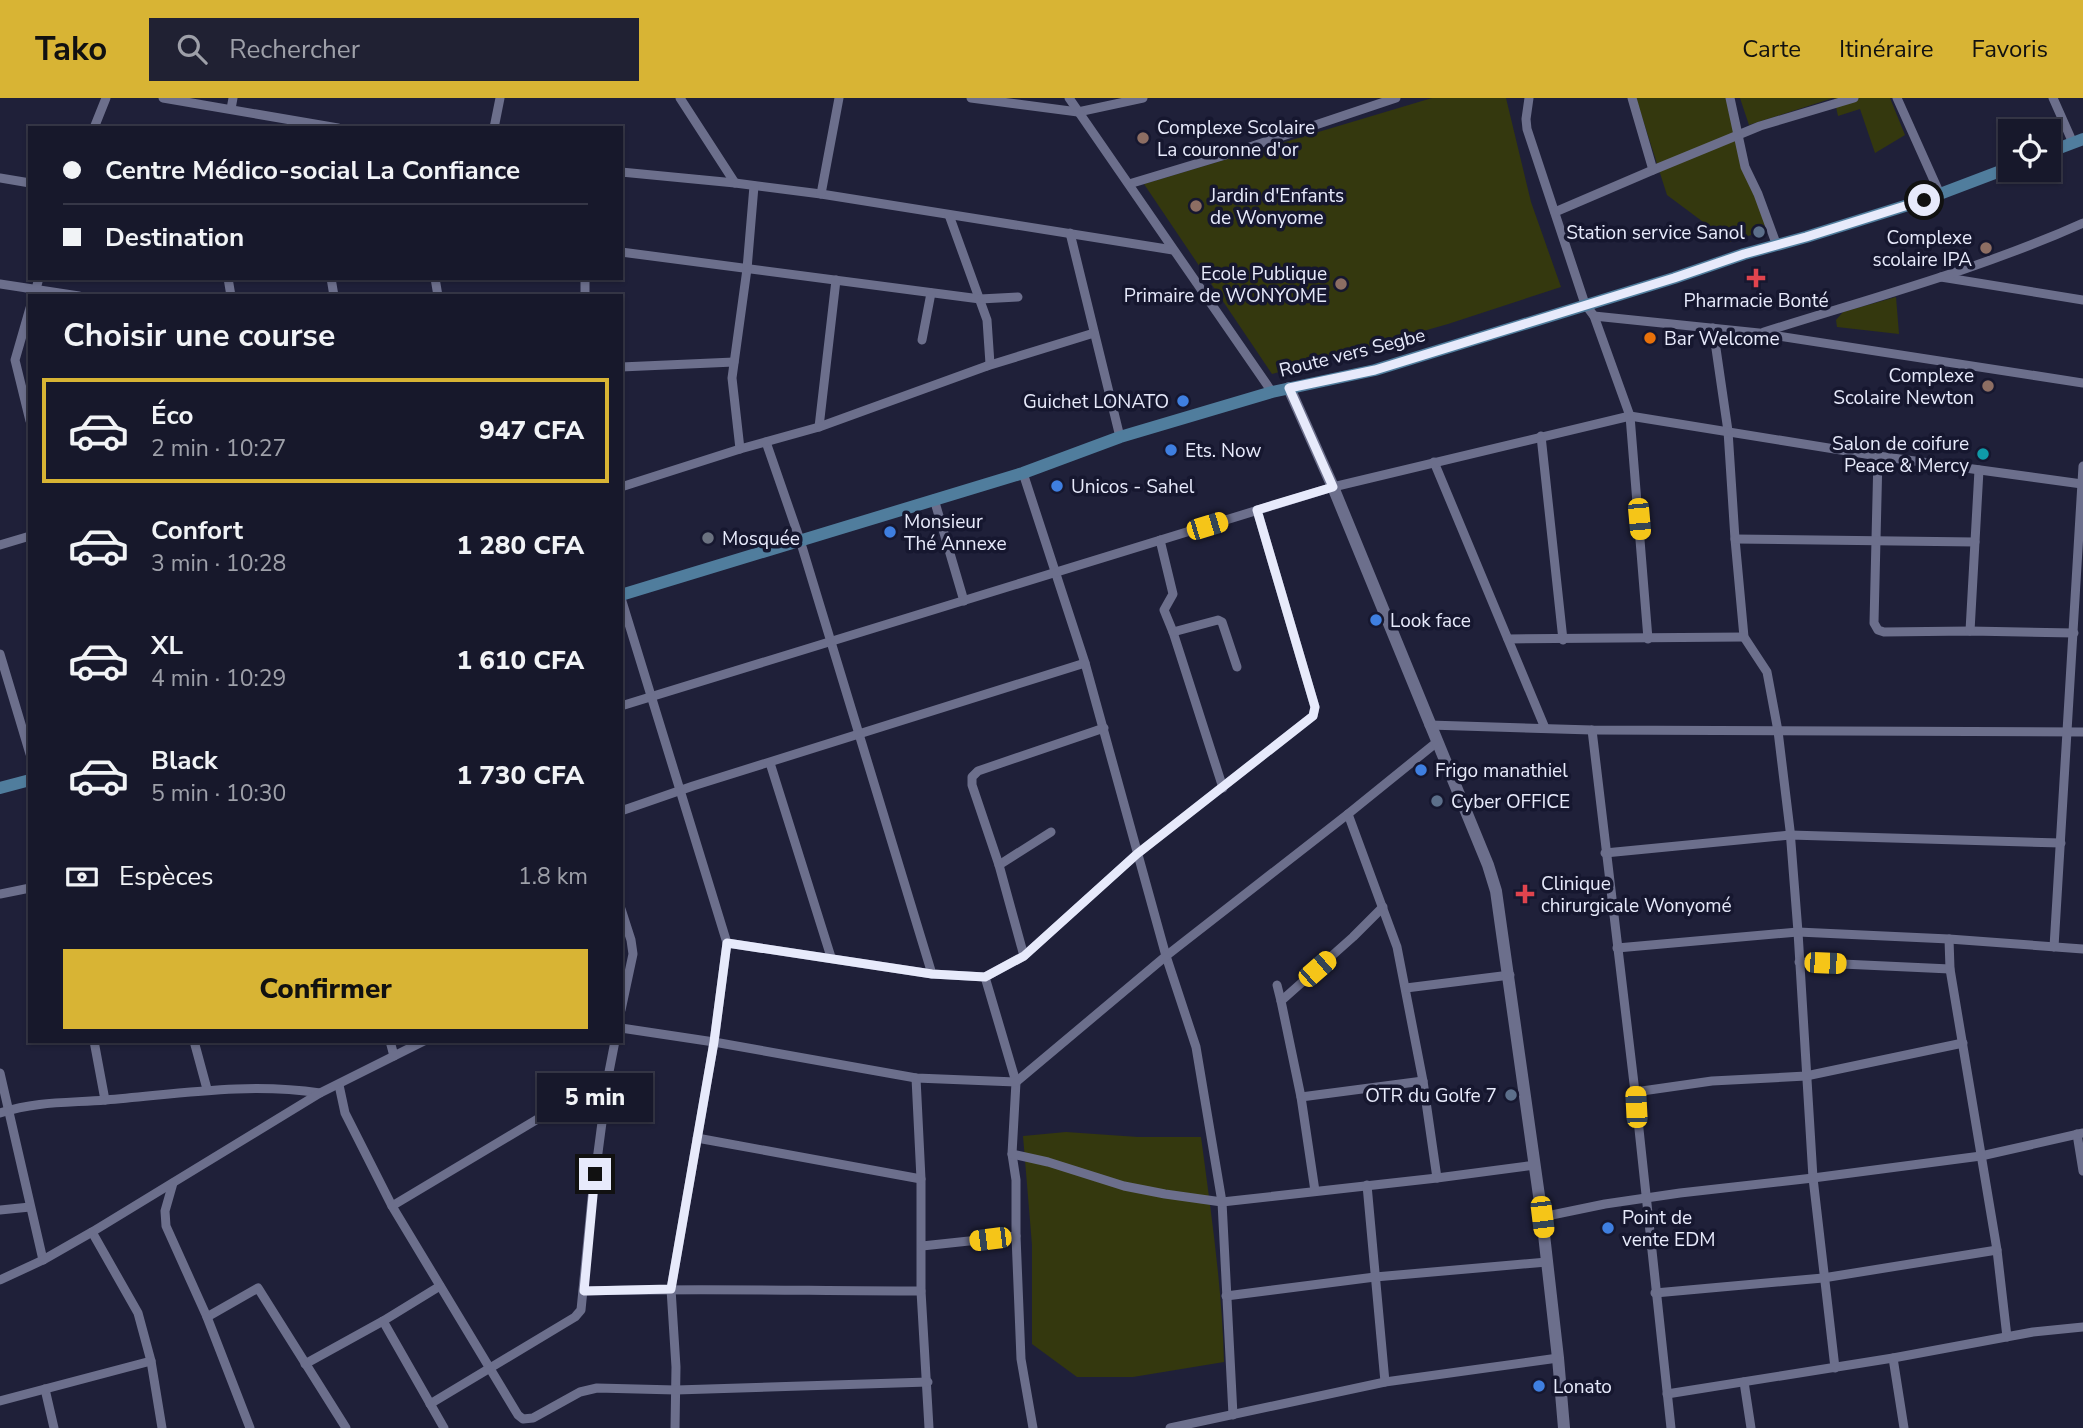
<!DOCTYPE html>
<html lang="fr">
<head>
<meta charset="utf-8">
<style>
  body { margin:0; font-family:"Nunito Sans",sans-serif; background:#202133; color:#f1f3f6; height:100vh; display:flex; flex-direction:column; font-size:26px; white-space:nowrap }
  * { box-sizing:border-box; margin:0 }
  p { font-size:23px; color:#9ea0a9 }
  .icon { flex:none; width:38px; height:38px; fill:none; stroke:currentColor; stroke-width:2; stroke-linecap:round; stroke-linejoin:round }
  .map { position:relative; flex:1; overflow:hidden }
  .panel { position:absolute; left:28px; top:196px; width:595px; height:749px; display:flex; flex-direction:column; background:#17182b; border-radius:0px; box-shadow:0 2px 5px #0004,0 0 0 2px #363747 }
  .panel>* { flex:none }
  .hud { position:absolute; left:28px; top:28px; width:595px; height:154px; border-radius:0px; box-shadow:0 2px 5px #0004,0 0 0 2px #363747; display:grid; align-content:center; height:154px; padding:0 35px; background:#17182b }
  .tools { position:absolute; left:1998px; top:21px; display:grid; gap:14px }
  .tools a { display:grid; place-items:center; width:63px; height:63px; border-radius:0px; background:#17182b; box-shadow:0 2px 5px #0004,0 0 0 2px #363747; font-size:35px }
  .end { position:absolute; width:32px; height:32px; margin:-16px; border:9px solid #e7eafb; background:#111; box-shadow:0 0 0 4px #111 }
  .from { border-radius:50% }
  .bubble { position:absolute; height:49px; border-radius:0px; background:#17182b; box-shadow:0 2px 5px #0004,0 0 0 2px #363747; font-size:23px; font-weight:800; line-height:49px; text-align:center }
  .car { position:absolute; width:21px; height:42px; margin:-21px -10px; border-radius:9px; box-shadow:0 0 5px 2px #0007; background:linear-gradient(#f5c518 24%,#345 0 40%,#f5c518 0 76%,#345 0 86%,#f5c518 0) }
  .hud b { display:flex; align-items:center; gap:24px; height:66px; font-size:26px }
  .hud b+b { border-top:2px solid #363747 }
  .hud i { width:18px; height:18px; background:#f1f3f6 }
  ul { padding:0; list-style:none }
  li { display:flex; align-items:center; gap:21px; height:105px; margin:0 14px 10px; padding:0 21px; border:4px solid transparent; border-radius:0px }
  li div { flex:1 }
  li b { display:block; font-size:26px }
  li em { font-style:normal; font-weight:800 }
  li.active { border-color:#d8b434 }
  li>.icon { width:63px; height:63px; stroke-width:1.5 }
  h2 { padding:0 35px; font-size:32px; line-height:84px }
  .pay { display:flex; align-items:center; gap:18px; height:77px; padding:0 35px; font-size:26px }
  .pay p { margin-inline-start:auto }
  .action { display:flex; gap:14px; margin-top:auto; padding:14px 35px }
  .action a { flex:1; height:80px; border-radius:0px; background:#d8b434; color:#111; font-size:28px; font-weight:800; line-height:80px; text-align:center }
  header { display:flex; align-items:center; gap:42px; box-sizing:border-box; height:98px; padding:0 35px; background:#d8b434; color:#111 }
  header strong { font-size:33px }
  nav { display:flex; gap:38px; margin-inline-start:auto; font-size:24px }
  .search { width:490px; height:63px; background:#202133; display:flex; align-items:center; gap:18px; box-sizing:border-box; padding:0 24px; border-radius:0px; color:#9ea0a9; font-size:26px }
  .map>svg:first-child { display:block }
  .green { fill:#34380e }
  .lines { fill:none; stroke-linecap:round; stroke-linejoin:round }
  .minor { stroke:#6c6f8c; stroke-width:9 }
  .tertiary { stroke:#6c6f8c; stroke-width:12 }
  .secondary { stroke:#507d9d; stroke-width:12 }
  .route { stroke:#e7eafb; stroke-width:9 }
  .education-dot { fill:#8d6e63; stroke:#16172f; stroke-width:2.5 }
  .service-dot { fill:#5c6f8a; stroke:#16172f; stroke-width:2.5 }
  .health-dot { fill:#e0444e; stroke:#16172f; stroke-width:2.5 }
  .food-dot { fill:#e8710a; stroke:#16172f; stroke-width:2.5 }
  .shop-dot { fill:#3f7fe0; stroke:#16172f; stroke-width:2.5 }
  .culture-dot { fill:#0f9aa8; stroke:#16172f; stroke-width:2.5 }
  .worship-dot { fill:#6b7280; stroke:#16172f; stroke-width:2.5 }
  .labels { text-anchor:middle; stroke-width:7; stroke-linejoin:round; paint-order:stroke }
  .poi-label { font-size:19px; fill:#e7eafb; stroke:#16172f; text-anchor:start }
  .street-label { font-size:19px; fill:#e7eafb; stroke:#16172f }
</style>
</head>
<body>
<header>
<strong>Tako</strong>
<div class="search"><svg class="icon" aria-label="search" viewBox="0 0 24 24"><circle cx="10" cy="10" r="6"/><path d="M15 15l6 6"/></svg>Rechercher</div>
<nav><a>Carte</a><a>Itinéraire</a><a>Favoris</a></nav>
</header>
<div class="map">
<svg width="2083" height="1330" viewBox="0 0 2083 1330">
  <rect width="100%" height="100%" fill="#1f2039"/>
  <g class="green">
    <path d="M1432,0H1506L1531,104L1561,189L1448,226L1272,276L1144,86Z"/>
    <path d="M1636,0H1730L1766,132L1730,144L1667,97Z"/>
    <path d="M1740,0H1833L1749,27Z"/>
    <path d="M1834,0H1890L1905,37L1875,55L1860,11L1838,18Z"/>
    <path d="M1896,199L1899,236L1837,229L1836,222L1843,214Z"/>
    <path d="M1066,1034L1138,1039H1201C1211,1114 1222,1188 1224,1264L1133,1279H1077L1032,1246V1147L1023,1038Z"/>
  </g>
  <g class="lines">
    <g class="minor">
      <path d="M163,0L338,30"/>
      <path d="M680,0L735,85"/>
      <path d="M971,0L1078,14L1143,0"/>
      <path d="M1069,0L1272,294"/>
      <path d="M1529,0L1526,21L1527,31L1585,206L1594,218L1630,318L1648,541"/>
      <path d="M1632,0L1653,72"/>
      <path d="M1730,0L1745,69L1758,96L1777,148"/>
      <path d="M1897,0L1940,96"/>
      <path d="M2053,0L2073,45"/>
      <path d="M231,11L233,0"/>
      <path d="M94,30L106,0"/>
      <path d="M494,30L500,0"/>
      <path d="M621,74L735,85L821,96L1173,152"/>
      <path d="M0,80L30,85"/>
      <path d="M1129,86L1232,55L1396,0"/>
      <path d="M821,96L839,0"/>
      <path d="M1555,114L1653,72L1760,28L1854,0"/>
      <path d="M949,117L987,222L990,266L987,268"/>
      <path d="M1070,135L1120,339"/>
      <path d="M621,154L980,201L1018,199"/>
      <path d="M1941,179L2083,202"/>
      <path d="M228,180L231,198"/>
      <path d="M331,180L334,198"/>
      <path d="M435,180L438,198"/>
      <path d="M0,186L79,198"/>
      <path d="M34,198L39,180"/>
      <path d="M585,198V180"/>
      <path d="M30,210L15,262L30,323"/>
      <path d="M1594,218L1759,235L2083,285"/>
      <path d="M1713,230L1728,333L1735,441L1744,539L1767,574L1778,633L1790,732L1798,834L1813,1080L1835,1270"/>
      <path d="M1764,234C1871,200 1981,171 2083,125"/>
      <path d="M922,242L931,195"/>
      <path d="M621,269L734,264"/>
      <path d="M819,329L836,182"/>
      <path d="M1541,338L1563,542"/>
      <path d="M766,344L800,442L932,876"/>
      <path d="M740,351L732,280L747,171L754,88"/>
      <path d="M1878,358L1874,525L1878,532L1884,534L1970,533L2074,535"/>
      <path d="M1434,364L1545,630"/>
      <path d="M1023,375L1085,565L1166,858L1196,949L1222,1104L1233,1317"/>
      <path d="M621,389L740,351L819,329L987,268L1094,235"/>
      <path d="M934,401L964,503"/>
      <path d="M1735,441L1975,444"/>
      <path d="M1160,442L1173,496L1164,512L1173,534L1223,690"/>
      <path d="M0,447L30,438"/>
      <path d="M621,500L727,845L714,944L671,1191L676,1269L675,1330"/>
      <path d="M1970,533L1979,372"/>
      <path d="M1173,534L1218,522L1222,524L1237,569"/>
      <path d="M1508,541L1744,539"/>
      <path d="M0,556L30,656"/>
      <path d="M621,608L1333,389L1630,318L1878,358L2082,386"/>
      <path d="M1429,627L1592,632L2083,634"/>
      <path d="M1592,632L1635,994L1671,1330"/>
      <path d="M770,665L831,859"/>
      <path d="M621,713L693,688L1085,565"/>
      <path d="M1348,716L1397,849L1423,983L1437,1080"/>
      <path d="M1605,755L1790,737L2061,745"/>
      <path d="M999,767L1051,734"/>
      <path d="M0,796L30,790"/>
      <path d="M621,811L631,842L633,856L621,912"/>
      <path d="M727,845L932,876L985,879L1024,858L1137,756L1313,618L1315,609L1257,412"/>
      <path d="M2054,849L2083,368"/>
      <path d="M1617,850L1798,834L1949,841L2083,851"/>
      <path d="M1024,858L999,767L972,687V679L978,673L1104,630"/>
      <path d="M1799,864L1950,871"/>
      <path d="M985,879L1016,984L1012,1056L1016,1082V1138L1021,1261L1033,1330"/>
      <path d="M1277,887L1281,903"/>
      <path d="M1406,890L1510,877"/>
      <path d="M621,930L714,944L916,980L1016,984L1166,858L1348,716L1437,644"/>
      <path d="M94,943L105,1002"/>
      <path d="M194,943L207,991"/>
      <path d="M390,943L394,958"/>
      <path d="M0,975L43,1162"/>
      <path d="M916,980L921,1081V1193L929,1330"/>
      <path d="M339,987L345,1015L392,1108L518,1317L523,1321L533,1320L580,1294L597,1290L676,1292L928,1284"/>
      <path d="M1635,994L1712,983L1806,978L1963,945"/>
      <path d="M1301,999L1423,983"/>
      <path d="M0,1015C37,1003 68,1005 106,1002C179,996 247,984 320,995"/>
      <path d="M2077,1036L2083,1073"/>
      <path d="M697,1040L921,1081"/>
      <path d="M1012,1056L1048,1064L1124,1088L1165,1096L1222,1104L1437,1080L1535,1067"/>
      <path d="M173,1085L165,1113L166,1128L207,1219L250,1330"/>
      <path d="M1367,1087L1385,1284"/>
      <path d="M1315,1093L1301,999L1281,903L1353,839L1383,809"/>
      <path d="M392,1108L608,979"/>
      <path d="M0,1112L30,1109"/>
      <path d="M1542,1119L1605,1106L1680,1095L1813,1080L1981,1058L2083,1035"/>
      <path d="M92,1134L138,1215L151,1263L162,1330"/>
      <path d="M922,1148L1016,1138"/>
      <path d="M1997,1152L2007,1239"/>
      <path d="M0,1182L43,1162L92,1134L320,995L424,943"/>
      <path d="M584,1193C697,1190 809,1193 921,1193"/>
      <path d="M1655,1195L1823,1180L1997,1152L1950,871L1949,841"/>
      <path d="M1226,1198L1375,1179L1547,1164"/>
      <path d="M207,1219L258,1190L346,1330"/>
      <path d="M383,1223L444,1330"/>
      <path d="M1893,1260L1904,1330"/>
      <path d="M305,1266L383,1223L440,1188"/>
      <path d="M1744,1284L1751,1330"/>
      <path d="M45,1291L54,1330"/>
      <path d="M1667,1296L1893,1260L2033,1234L2083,1229"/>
      <path d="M0,1303L151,1263"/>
      <path d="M430,1306L575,1219L581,1212L592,1100L608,979L615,943"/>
      <path d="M1170,1330L1385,1284L1558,1260"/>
    </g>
    <path class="tertiary" d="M1289,290L1333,389L1488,767L1496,793L1542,1119L1558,1260L1564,1330"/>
    <g class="secondary">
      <path d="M2049,54L2083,41"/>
      <path d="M621,497L1023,375L1120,339L1272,294L1375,272L1674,180L1744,156L1806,139L1924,102L2011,69"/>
      <path d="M0,690L30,682"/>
    </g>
  </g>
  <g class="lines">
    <path class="route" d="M595,1076L584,1193L671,1191L714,944L727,845L932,876L985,879L1024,858L1137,756L1313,618L1315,609L1257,412L1333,389L1289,290L1375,272L1674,180L1744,156L1806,139L1924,102"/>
  </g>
  <g class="education-dot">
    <circle cx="1143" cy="40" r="7"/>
    <circle cx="1196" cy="108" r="7"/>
    <circle cx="1986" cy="150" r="7"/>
    <circle cx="1341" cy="186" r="7"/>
    <circle cx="1988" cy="288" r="7"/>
  </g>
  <g class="service-dot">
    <circle cx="1759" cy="134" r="7"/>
    <circle cx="1437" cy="703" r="7"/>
    <circle cx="1511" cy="997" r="7"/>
  </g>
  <g class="health-dot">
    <path d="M1752.5 169.5h7v7h7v7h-7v7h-7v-7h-7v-7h7z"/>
    <path d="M1521.5 785.5h7v7h7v7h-7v7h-7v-7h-7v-7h7z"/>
  </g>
  <circle class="food-dot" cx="1650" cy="240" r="7"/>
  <g class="shop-dot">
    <circle cx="1183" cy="303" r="7"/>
    <circle cx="1171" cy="352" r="7"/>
    <circle cx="1057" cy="388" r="7"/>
    <circle cx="890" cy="434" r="7"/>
    <circle cx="1376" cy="522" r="7"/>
    <circle cx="1421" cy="672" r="7"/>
    <circle cx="1608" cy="1130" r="7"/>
    <circle cx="1539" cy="1288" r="7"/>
  </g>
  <circle class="culture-dot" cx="1983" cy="356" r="7"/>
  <circle class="worship-dot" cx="708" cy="440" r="7"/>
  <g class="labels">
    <g class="poi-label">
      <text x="1157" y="36">Complexe Scolaire<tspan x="1157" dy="22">La couronne d'or</tspan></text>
      <text x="1210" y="104">Jardin d'Enfants<tspan x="1210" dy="22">de Wonyome</tspan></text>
      <text x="1745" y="141" text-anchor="end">Station service Sanol</text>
      <text x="1972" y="146" text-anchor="end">Complexe<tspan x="1972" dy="22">scolaire IPA</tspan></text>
      <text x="1327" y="182" text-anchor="end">Ecole Publique<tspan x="1327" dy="22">Primaire de WONYOME</tspan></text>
      <text x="1756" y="209" text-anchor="middle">Pharmacie Bonté</text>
      <text x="1664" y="247">Bar Welcome</text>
      <text x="1974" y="284" text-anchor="end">Complexe<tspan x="1974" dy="22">Scolaire Newton</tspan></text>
      <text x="1169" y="310" text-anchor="end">Guichet LONATO</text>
      <text x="1969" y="352" text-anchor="end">Salon de coifure<tspan x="1969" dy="22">Peace &amp; Mercy</tspan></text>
      <text x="1185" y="359">Ets. Now</text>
      <text x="1071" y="395">Unicos - Sahel</text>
      <text x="904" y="430">Monsieur<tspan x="904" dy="22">Thé Annexe</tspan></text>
      <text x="722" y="447">Mosquée</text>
      <text x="1390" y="529">Look face</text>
      <text x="1435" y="679">Frigo manathiel</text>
      <text x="1451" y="710">Cyber OFFICE</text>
      <text x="1541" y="792">Clinique<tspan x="1541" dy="22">chirurgicale Wonyomé</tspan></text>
      <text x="1497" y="1004" text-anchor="end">OTR du Golfe 7</text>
      <text x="1622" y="1126">Point de<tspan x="1622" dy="22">vente EDM</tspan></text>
      <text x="1553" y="1295">Lonato</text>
    </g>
    <g class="street-label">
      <text transform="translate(1352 254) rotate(-14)" y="7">Route vers Segbe</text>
    </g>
  </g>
</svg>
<div class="tools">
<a><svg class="icon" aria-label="locate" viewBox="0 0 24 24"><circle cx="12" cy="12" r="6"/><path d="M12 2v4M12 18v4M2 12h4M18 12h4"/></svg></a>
</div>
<i class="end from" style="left:1924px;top:102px"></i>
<i class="end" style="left:595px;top:1076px"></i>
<div class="bubble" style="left:537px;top:975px;width:116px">5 min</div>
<i class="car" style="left:1639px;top:421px;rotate:175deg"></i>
<i class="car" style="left:1207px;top:428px;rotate:73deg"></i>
<i class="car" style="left:1825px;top:865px;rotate:92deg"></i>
<i class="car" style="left:1317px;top:871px;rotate:49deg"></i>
<i class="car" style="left:1636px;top:1009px;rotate:357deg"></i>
<i class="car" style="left:1542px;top:1119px;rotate:173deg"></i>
<i class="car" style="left:990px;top:1141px;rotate:263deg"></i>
<div class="hud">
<b><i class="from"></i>Centre Médico-social La Confiance</b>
<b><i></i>Destination</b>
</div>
<section class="panel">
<h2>Choisir une course</h2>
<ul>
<li class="active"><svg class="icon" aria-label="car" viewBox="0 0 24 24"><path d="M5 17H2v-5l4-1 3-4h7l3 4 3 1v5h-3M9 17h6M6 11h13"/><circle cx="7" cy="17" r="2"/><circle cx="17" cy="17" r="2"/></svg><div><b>Éco</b><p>2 min · 10:27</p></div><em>947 CFA</em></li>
<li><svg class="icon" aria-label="car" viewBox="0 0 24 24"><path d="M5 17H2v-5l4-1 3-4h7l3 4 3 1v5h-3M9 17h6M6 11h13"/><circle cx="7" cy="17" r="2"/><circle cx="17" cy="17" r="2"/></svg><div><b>Confort</b><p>3 min · 10:28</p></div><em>1 280 CFA</em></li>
<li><svg class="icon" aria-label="car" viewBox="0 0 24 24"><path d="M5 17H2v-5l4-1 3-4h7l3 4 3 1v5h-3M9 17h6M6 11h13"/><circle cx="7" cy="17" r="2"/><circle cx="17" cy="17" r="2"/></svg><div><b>XL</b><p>4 min · 10:29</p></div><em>1 610 CFA</em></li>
<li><svg class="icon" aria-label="car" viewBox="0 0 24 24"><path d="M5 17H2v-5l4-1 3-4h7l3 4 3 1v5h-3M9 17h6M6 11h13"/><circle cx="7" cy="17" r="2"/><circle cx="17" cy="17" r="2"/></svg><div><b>Black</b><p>5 min · 10:30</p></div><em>1 730 CFA</em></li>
</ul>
<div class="pay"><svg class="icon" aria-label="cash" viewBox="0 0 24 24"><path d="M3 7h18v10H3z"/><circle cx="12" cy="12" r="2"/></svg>Espèces<p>1.8 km</p></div>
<div class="action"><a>Confirmer</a></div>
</section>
</div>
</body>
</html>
